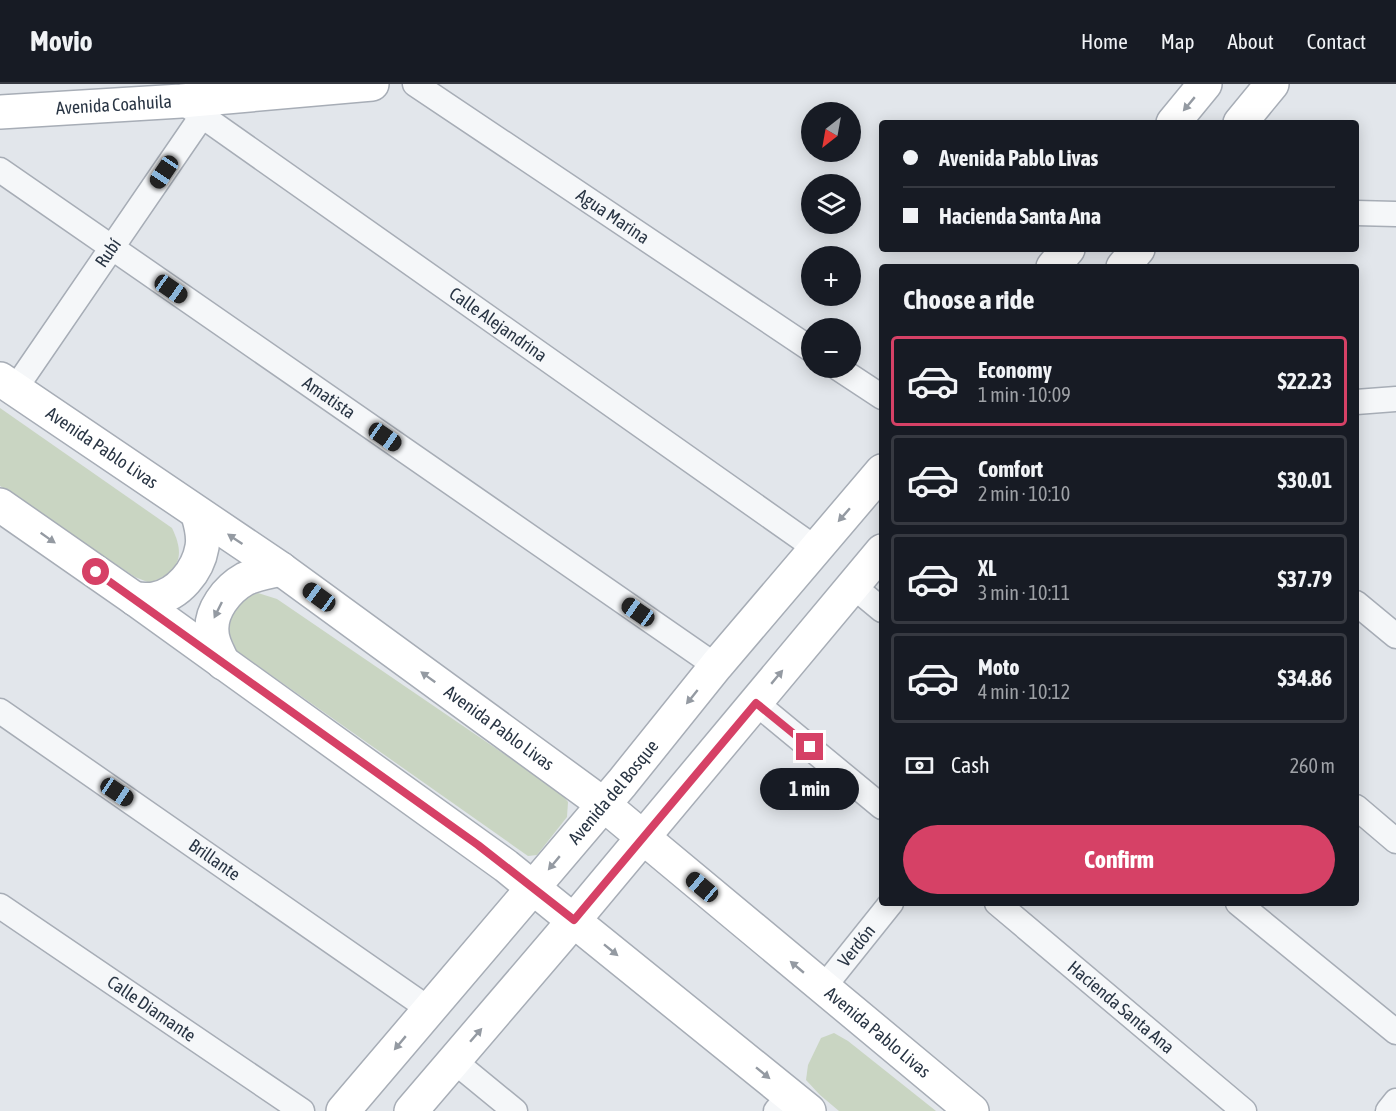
<!DOCTYPE html>
<html lang="en">
<head>
<meta charset="utf-8">
<style>
  body { margin:0; font-family:"Asap Condensed",sans-serif; background:#242831; color:#f1f3f6; height:100vh; display:flex; flex-direction:column; font-size:22px; white-space:nowrap }
  * { box-sizing:border-box; margin:0 }
  p { font-size:20px; color:#9ea1a6 }
  .icon { flex:none; width:33px; height:33px; fill:none; stroke:currentColor; stroke-width:2; stroke-linecap:round; stroke-linejoin:round }
  .map { position:relative; flex:1; overflow:hidden }
  .drawer { position:absolute; left:879px; top:180px; width:480px; height:642px; display:flex; flex-direction:column; background:#171b24; border-radius:6px; box-shadow:0 3px 15px #0003 }
  .drawer>* { flex:none }
  .hud { position:absolute; left:879px; top:36px; width:480px; height:132px; border-radius:6px; box-shadow:0 3px 15px #0003; display:grid; align-content:center; height:132px; padding:0 24px; background:#171b24 }
  .needle { width:39px; rotate:211deg }
  .fabs { position:absolute; left:801px; top:18px; display:grid; gap:12px }
  .fabs a { display:grid; place-items:center; width:60px; height:60px; border-radius:50%; background:#171b24; box-shadow:0 3px 15px #0003; font-size:30px }
  .end { position:absolute; width:27px; height:27px; margin:-14px; border:8px solid #d64166; background:#fff; box-shadow:0 0 0 3px #fff }
  .from { border-radius:50% }
  .bubble { position:absolute; height:42px; border-radius:21px; background:#171b24; box-shadow:0 3px 15px #0003; font-size:20px; font-weight:700; line-height:42px; text-align:center }
  .car { position:absolute; width:18px; height:36px; margin:-18px -9px; border-radius:8px; box-shadow:0 0 4px 2px #0007; background:linear-gradient(#222 24%,#8ab4d8 0 40%,#222 0 76%,#8ab4d8 0 86%,#222 0) }
  .hud b { display:flex; align-items:center; gap:21px; height:57px; font-size:22px }
  .hud b+b { border-top:2px solid #363941 }
  .hud i { width:15px; height:15px; background:#f1f3f6 }
  ul { padding:0; list-style:none }
  li { display:flex; align-items:center; gap:18px; height:90px; margin:0 12px 9px; padding:0 12px; border:3px solid #363941; border-radius:6px }
  li div { flex:1 }
  li b { display:block; font-size:22px }
  li em { font-style:normal; font-weight:700 }
  li.active { border-color:#d64166 }
  li>.icon { width:54px; height:54px; stroke-width:1.5 }
  h2 { padding:0 24px; font-size:27px; line-height:72px }
  .pay { display:flex; align-items:center; gap:15px; height:66px; padding:0 24px; font-size:22px }
  .pay p { margin-inline-start:auto }
  .action { display:flex; gap:12px; margin-top:auto; padding:12px 24px }
  .action a { flex:1; height:69px; border-radius:36px; background:#d64166; color:#fff; font-size:24px; font-weight:700; line-height:69px; text-align:center }
  header { display:flex; align-items:center; gap:36px; box-sizing:border-box; height:84px; padding:0 30px; background:#171b24; border-bottom:2px solid #363941 }
  header strong { font-size:28px }
  nav { display:flex; gap:33px; margin-inline-start:auto; font-size:21px }
  .map>svg:first-child { display:block }
  .green { fill:#c9d5c2 }
  .lines { fill:none; stroke-linecap:round; stroke-linejoin:round }
  .street-casing { stroke:#a7adb6; stroke-width:27 }
  .secondary-casing { stroke:#a7adb6; stroke-width:36 }
  .street { stroke:#f5f7f9; stroke-width:24 }
  .secondary { stroke:#fff; stroke-width:33 }
  .oneway { fill:#949aa2 }
  .route { stroke:#d64166; stroke-width:8 }
  .labels { text-anchor:middle; stroke-width:5; stroke-linejoin:round; paint-order:stroke }
  .street-label { font-size:18px; fill:#293544; stroke:#f2f5f8 }
</style>
</head>
<body>
<header>
<strong>Movio</strong>
<nav><a>Home</a><a>Map</a><a>About</a><a>Contact</a></nav>
</header>
<div class="map">
<svg width="1396" height="1027" viewBox="0 0 1396 1027">
  <rect width="100%" height="100%" fill="#e2e6eb"/>
  <g class="green">
    <path d="M0,324L172,444C186,473 179,487 150,499L135,493L0,402Z"/>
    <path d="M258,509L277,515L560,708L568,718L567,733L537,771L528,772L237,567L229,549L231,531L241,516Z"/>
    <path d="M834,949L848,957L936,1027H839L820,1011L806,996L808,981L821,954Z"/>
  </g>
  <g class="lines">
    <defs>
      <g id="street">
        <path id="s1" d="M415,0L812,266"/>
        <path id="s2" d="M181,17L815,464"/>
        <path id="s3" d="M0,86L716,582"/>
        <path d="M1356,129L1396,130"/>
        <path d="M838,284L882,313"/>
        <path id="s4" d="M15,305L202,32"/>
        <path d="M1356,318L1396,315"/>
        <path d="M853,502L882,526"/>
        <path d="M1356,519L1396,552"/>
        <path d="M756,619L882,723"/>
        <path id="s5" d="M0,627L429,925"/>
        <path d="M1356,723L1396,757"/>
        <path id="s6" d="M997,819L1244,1027"/>
        <path d="M1238,819L1396,948"/>
        <path id="s7" d="M0,822L302,1027"/>
        <path id="s8" d="M823,904L891,819"/>
        <path d="M454,977L515,1027"/>
        <path d="M776,1027L790,1011"/>
        <path d="M1388,1027L1396,1017"/>
      </g>
      <g id="secondary">
        <path id="s9" d="M0,28L181,17L372,0"/>
        <path d="M1173,39L1205,0"/>
        <path d="M1240,39L1272,0"/>
        <path d="M1053,183L1068,165"/>
        <path d="M1123,183L1138,165"/>
        <path id="s10" d="M0,295L281,485L603,720L972,1027"/>
        <path d="M0,421L135,515L506,782L809,1027"/>
        <path d="M135,515C141,515 148,516 154,515C178,511 198,487 202,463C204,452 201,441 198,431"/>
        <path d="M223,579C219,569 212,559 212,548C210,527 227,505 245,495C256,490 269,488 281,485"/>
        <path id="s11" d="M343,1027L622,699L716,582L882,387"/>
        <path d="M411,1027L559,854L882,467"/>
      </g>
    </defs>
    <use href="#street" class="street-casing"/>
    <use href="#secondary" class="secondary-casing"/>
    <use href="#street" class="street"/>
    <use href="#secondary" class="secondary"/>
  </g>
  <defs><path id="oneway-solid" d="M-6-.8H1V-3.2L6.5 0L1 3.2V.8H-6Z" transform="scale(1.5)"/></defs>
  <g class="oneway">
    <use href="#oneway-solid" transform="translate(1189 20) rotate(130)"/>
    <use href="#oneway-solid" transform="translate(844 431) rotate(131)"/>
    <use href="#oneway-solid" transform="translate(48 454) rotate(35)"/>
    <use href="#oneway-solid" transform="translate(235 455) rotate(-146)"/>
    <use href="#oneway-solid" transform="translate(218 526) rotate(116)"/>
    <use href="#oneway-solid" transform="translate(428 593) rotate(-144)"/>
    <use href="#oneway-solid" transform="translate(777 593) rotate(-50)"/>
    <use href="#oneway-solid" transform="translate(692 613) rotate(129)"/>
    <use href="#oneway-solid" transform="translate(554 779) rotate(130)"/>
    <use href="#oneway-solid" transform="translate(611 866) rotate(39)"/>
    <use href="#oneway-solid" transform="translate(797 883) rotate(-140)"/>
    <use href="#oneway-solid" transform="translate(476 951) rotate(-49)"/>
    <use href="#oneway-solid" transform="translate(400 959) rotate(130)"/>
    <use href="#oneway-solid" transform="translate(763 989) rotate(39)"/>
  </g>
  <g class="lines">
    <path class="route" d="M96,488L478,761L574,836L756,619L810,663"/>
  </g>
  <g class="labels">
    <g class="street-label">
      <text dy="6" stroke="none"><textPath href="#s9" startOffset="114">Avenida Coahuila</textPath></text>
      <text dy="6" stroke="none"><textPath href="#s1" startOffset="238">Agua Marina</textPath></text>
      <text dy="6" stroke="none"><textPath href="#s4" startOffset="165">Rubí</textPath></text>
      <text dy="6" stroke="none"><textPath href="#s2" startOffset="388">Calle Alejandrina</textPath></text>
      <text dy="6" stroke="none"><textPath href="#s3" startOffset="400">Amatista</textPath></text>
      <text dy="6" stroke="none"><textPath href="#s10" startOffset="123">Avenida Pablo Livas</textPath></text>
      <text dy="6" stroke="none"><textPath href="#s10" startOffset="609">Avenida Pablo Livas</textPath></text>
      <text dy="6" stroke="none"><textPath href="#s11" startOffset="418">Avenida del Bosque</textPath></text>
      <text dy="6" stroke="none"><textPath href="#s5" startOffset="261">Brillante</textPath></text>
      <text dy="6" stroke="none"><textPath href="#s8" startOffset="54">Verdón</textPath></text>
      <text dy="6" stroke="none"><textPath href="#s6" startOffset="162">Hacienda Santa Ana</textPath></text>
      <text dy="6" stroke="none"><textPath href="#s7" startOffset="183">Calle Diamante</textPath></text>
      <text dy="6" stroke="none"><textPath href="#s10" startOffset="1095">Avenida Pablo Livas</textPath></text>
    </g>
  </g>
</svg>
<div class="fabs">
<a><svg class="needle" viewBox="-14 -14 28 28"><path d="M0-13l5 13h-10z" fill="#e53935"/><path d="M0 13l5-13h-10z" fill="#9ea1a6"/></svg></a>
<a><svg class="icon" aria-label="layers" viewBox="0 0 24 24"><path d="M12 4l9 5-9 5-9-5zM3 14l9 5 9-5"/></svg></a>
<a>+</a>
<a>−</a>
</div>
<i class="end from" style="left:96px;top:488px"></i>
<i class="end" style="left:810px;top:663px"></i>
<div class="bubble" style="left:760px;top:684px;width:99px">1 min</div>
<i class="car" style="left:164px;top:88px;rotate:214deg"></i>
<i class="car" style="left:171px;top:205px;rotate:125deg"></i>
<i class="car" style="left:385px;top:353px;rotate:125deg"></i>
<i class="car" style="left:319px;top:513px;rotate:306deg"></i>
<i class="car" style="left:638px;top:528px;rotate:305deg"></i>
<i class="car" style="left:117px;top:708px;rotate:124deg"></i>
<i class="car" style="left:702px;top:803px;rotate:310deg"></i>
<div class="hud">
<b><i class="from"></i>Avenida Pablo Livas</b>
<b><i></i>Hacienda Santa Ana</b>
</div>
<section class="drawer">
<h2>Choose a ride</h2>
<ul>
<li class="active"><svg class="icon" aria-label="car" viewBox="0 0 24 24"><path d="M5 17H2v-5l4-1 3-4h7l3 4 3 1v5h-3M9 17h6M6 11h13"/><circle cx="7" cy="17" r="2"/><circle cx="17" cy="17" r="2"/></svg><div><b>Economy</b><p>1 min · 10:09</p></div><em>$22.23</em></li>
<li><svg class="icon" aria-label="car" viewBox="0 0 24 24"><path d="M5 17H2v-5l4-1 3-4h7l3 4 3 1v5h-3M9 17h6M6 11h13"/><circle cx="7" cy="17" r="2"/><circle cx="17" cy="17" r="2"/></svg><div><b>Comfort</b><p>2 min · 10:10</p></div><em>$30.01</em></li>
<li><svg class="icon" aria-label="car" viewBox="0 0 24 24"><path d="M5 17H2v-5l4-1 3-4h7l3 4 3 1v5h-3M9 17h6M6 11h13"/><circle cx="7" cy="17" r="2"/><circle cx="17" cy="17" r="2"/></svg><div><b>XL</b><p>3 min · 10:11</p></div><em>$37.79</em></li>
<li><svg class="icon" aria-label="car" viewBox="0 0 24 24"><path d="M5 17H2v-5l4-1 3-4h7l3 4 3 1v5h-3M9 17h6M6 11h13"/><circle cx="7" cy="17" r="2"/><circle cx="17" cy="17" r="2"/></svg><div><b>Moto</b><p>4 min · 10:12</p></div><em>$34.86</em></li>
</ul>
<div class="pay"><svg class="icon" aria-label="cash" viewBox="0 0 24 24"><path d="M3 7h18v10H3z"/><circle cx="12" cy="12" r="2"/></svg>Cash<p>260 m</p></div>
<div class="action"><a>Confirm</a></div>
</section>
</div>
</body>
</html>
